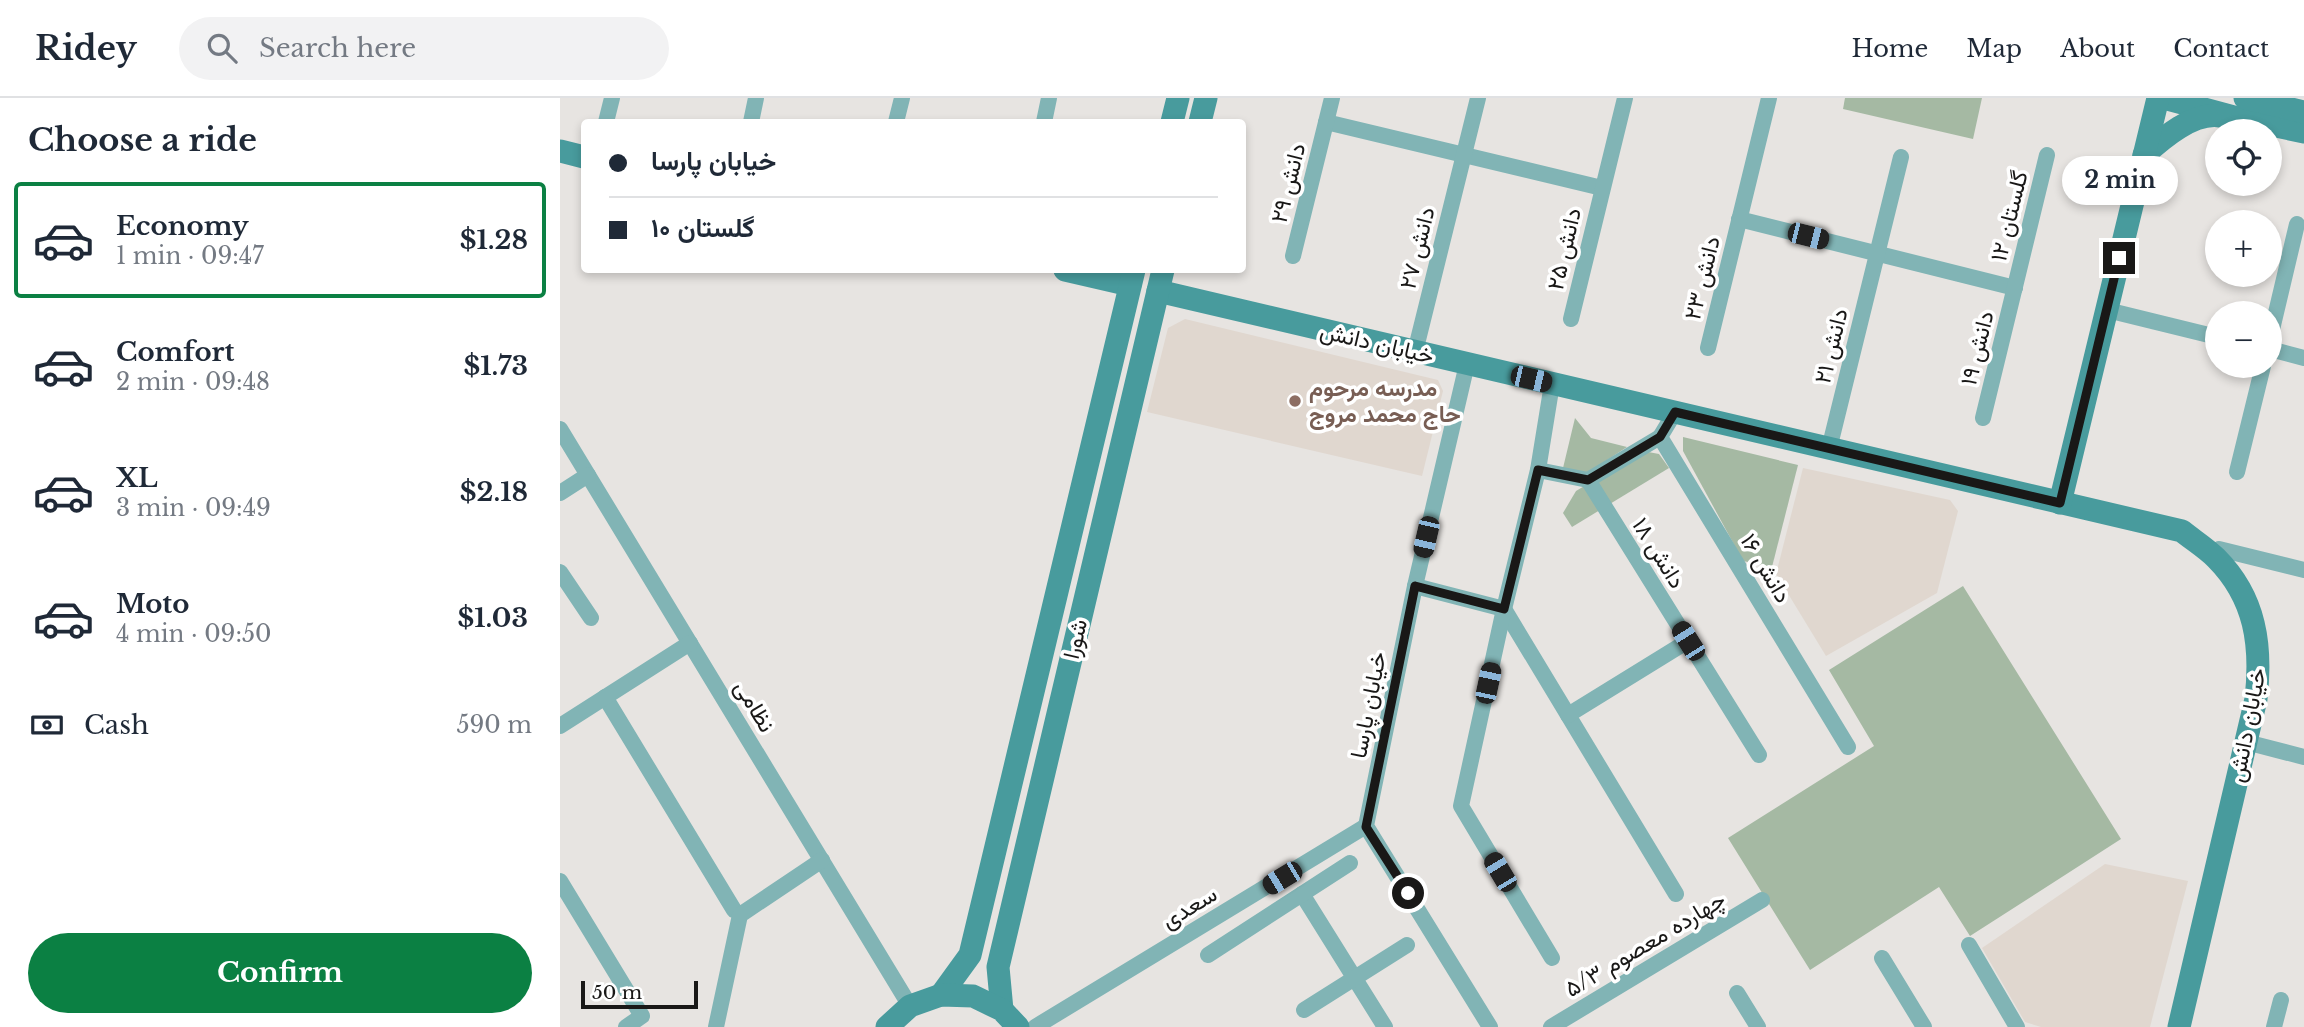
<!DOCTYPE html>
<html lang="en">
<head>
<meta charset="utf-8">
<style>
  body { margin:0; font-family:"Libre Baskerville",Vazirmatn,serif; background:#f2f2f3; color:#1f2937; height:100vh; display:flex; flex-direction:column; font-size:26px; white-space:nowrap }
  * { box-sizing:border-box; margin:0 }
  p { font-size:23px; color:#747a83 }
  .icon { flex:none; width:38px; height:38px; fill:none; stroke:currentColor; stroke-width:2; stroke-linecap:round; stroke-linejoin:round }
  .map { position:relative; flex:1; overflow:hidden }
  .panel { display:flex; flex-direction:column; background:#fff; width:560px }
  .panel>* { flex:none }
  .guide { position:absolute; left:21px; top:21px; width:665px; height:154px; border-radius:7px; box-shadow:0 4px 10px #0003; display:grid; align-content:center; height:154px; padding:0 28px; background:#fff }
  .buttons { position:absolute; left:1645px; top:21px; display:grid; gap:14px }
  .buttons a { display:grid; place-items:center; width:77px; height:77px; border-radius:50%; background:#fff; box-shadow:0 4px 10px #0003; font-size:35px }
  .scale { position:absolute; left:21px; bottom:18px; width:117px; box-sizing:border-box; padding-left:7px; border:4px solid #191817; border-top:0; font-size:19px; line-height:24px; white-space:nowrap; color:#191817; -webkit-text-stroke:5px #fff; paint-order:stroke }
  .end { position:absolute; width:32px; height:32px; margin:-16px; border:9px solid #191817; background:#fff; box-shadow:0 0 0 4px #fff }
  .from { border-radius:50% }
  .bubble { position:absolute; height:49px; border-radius:24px; background:#fff; box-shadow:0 4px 10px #0003; font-size:23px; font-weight:800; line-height:49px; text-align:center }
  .car { position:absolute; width:21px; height:42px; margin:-21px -10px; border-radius:9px; box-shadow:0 0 5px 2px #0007; background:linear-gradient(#222 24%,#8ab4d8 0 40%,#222 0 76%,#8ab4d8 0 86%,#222 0) }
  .guide b { display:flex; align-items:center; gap:24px; height:66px; font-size:26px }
  .guide b+b { border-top:2px solid #e0e1e3 }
  .guide i { width:18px; height:18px; background:#1f2937 }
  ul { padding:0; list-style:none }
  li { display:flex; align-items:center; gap:21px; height:116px; margin:0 14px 10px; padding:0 14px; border:4px solid transparent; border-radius:7px }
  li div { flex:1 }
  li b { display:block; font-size:26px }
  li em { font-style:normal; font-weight:800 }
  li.current { border-color:#0b8043 }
  li>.icon { width:63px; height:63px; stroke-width:1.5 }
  h2 { padding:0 28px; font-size:32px; line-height:84px }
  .pay { display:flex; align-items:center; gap:18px; height:77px; padding:0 28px; font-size:26px }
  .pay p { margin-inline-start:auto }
  .primary-button { display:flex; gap:14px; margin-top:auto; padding:14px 28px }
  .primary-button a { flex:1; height:80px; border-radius:42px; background:#0b8043; color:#fff; font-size:28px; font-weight:800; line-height:80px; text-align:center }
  header { display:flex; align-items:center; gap:42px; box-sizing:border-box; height:98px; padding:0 35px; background:#fff; border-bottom:2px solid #e0e1e3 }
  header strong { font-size:33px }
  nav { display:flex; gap:38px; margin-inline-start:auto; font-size:24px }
  .search { width:490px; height:63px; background:#f2f2f3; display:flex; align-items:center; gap:18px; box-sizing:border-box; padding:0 24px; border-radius:38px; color:#747a83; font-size:26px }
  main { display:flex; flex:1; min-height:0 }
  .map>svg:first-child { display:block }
  .built { fill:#e0d7cf }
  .green { fill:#a5b9a3 }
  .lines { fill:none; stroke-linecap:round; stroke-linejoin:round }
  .street { stroke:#81b4b5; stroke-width:16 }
  .secondary { stroke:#489b9d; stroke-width:23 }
  .route { stroke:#191817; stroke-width:9 }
  .education-dot { fill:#8d6e63; stroke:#fff; stroke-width:2.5 }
  .labels { text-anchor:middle; stroke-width:7; stroke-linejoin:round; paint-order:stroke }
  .street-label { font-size:23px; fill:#191817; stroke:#fff }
  .education-label { font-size:23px; font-weight:bold; fill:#785e54; stroke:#fff; text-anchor:start }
</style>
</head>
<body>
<header>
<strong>Ridey</strong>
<div class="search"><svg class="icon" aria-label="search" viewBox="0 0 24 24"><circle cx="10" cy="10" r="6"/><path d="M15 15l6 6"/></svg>Search here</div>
<nav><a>Home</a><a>Map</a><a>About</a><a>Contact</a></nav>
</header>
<main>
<section class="panel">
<h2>Choose a ride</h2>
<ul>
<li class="current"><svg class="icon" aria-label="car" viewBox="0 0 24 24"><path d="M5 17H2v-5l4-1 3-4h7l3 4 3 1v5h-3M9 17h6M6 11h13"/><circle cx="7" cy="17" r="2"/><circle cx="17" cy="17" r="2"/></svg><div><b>Economy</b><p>1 min · 09:47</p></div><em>$1.28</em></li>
<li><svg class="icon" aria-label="car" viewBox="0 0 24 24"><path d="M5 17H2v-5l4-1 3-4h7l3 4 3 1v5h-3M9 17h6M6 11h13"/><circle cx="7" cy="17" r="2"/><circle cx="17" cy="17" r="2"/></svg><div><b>Comfort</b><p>2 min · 09:48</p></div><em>$1.73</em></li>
<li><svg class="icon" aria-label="car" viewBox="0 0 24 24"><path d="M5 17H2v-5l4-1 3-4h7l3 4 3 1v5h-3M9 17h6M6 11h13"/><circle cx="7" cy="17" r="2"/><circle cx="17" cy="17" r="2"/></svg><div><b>XL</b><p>3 min · 09:49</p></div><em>$2.18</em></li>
<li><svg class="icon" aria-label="car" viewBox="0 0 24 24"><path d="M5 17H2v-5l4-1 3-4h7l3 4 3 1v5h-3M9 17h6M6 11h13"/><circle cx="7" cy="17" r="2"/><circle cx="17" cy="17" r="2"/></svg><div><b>Moto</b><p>4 min · 09:50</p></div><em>$1.03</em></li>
</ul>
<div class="pay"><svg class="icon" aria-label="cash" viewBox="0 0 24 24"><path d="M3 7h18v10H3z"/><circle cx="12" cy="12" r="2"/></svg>Cash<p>590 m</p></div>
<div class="primary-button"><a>Confirm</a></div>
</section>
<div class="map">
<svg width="1744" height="929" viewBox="0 0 1744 929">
  <rect width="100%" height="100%" fill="#e7e4e1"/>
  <g class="built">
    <path d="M625,221L878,282L883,293L862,378L587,314L608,230Z"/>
    <path d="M1243,370L1390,402L1398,413L1377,495L1266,558L1216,476Z"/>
    <path d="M1545,766L1628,783L1590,929H1481L1465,924L1422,850Z"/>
  </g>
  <g class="green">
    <path d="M1285,0H1422L1413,41L1283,11Z"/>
    <path d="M1015,320L1031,340L1067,349L1027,375L1003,370Z"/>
    <path d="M1123,339L1238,367L1212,469L1183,463L1123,353Z"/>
    <path d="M1083,353L1099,356L1109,370L1012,429L1003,415L1016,393Z"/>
    <path d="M1403,488L1561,741L1410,838L1379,789L1250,872L1168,740L1314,648L1269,572Z"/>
  </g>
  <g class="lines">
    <g class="street">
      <path d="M46,24L52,0"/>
      <path d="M191,24L196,0"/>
      <path d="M336,24L342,0"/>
      <path d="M484,24L489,0"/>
      <path d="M766,24L1042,90"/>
      <path d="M1179,121L1455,190"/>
      <path d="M733,158L772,0"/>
      <path d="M1547,212L1657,239"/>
      <path d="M1011,221L1065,0"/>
      <path d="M1710,240L1737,126"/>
      <path d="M1148,250L1209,0"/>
      <path d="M1710,251L1744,260"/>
      <path d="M855,254L918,0"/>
      <path d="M907,266L855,488L806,728L930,929"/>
      <path d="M1115,314L1100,339L1288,649"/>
      <path d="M1423,320L1487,57"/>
      <path d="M0,331L350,908"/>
      <path d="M1269,351L1341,59"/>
      <path d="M978,372L1028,382L1100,339"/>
      <path d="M1677,374L1703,268"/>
      <path d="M1028,382L1199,657"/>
      <path d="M0,395L28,377"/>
      <path d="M1659,451L1744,472"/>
      <path d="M0,474L31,520"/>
      <path d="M855,488L944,511L1116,796"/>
      <path d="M45,599L174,812"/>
      <path d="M1008,617L1128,543"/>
      <path d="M0,628L130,545"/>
      <path d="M1686,644L1744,659"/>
      <path d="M0,783L82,918L66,929"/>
      <path d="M742,796L825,929"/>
      <path d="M1409,847L1457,929"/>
      <path d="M648,857L790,765"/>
      <path d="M992,860L901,708L944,511L978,372L992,286"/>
      <path d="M1322,860L1364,929"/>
      <path d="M1177,895L1198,929"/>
      <path d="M744,912L847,847"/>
      <path d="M156,929L180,817L262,762"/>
      <path d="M475,929L806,728"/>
      <path d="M991,929L1202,802"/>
      <path d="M1714,929L1721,902"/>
    </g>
    <g class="secondary">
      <path d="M1603,0L1678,20L1744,34"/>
      <path d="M1685,0L1744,14"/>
      <path d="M612,24L618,0"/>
      <path d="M640,24L646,0"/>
      <path d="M0,53L24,59"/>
      <path d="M1584,57C1603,40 1633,14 1660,18"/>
      <path d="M505,172L570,187"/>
      <path d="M598,193L1622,433C1633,442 1646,450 1656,460C1696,500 1702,548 1696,601L1619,929"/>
      <path d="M1500,405L1598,0"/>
      <path d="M381,897L410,857L574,172"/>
      <path d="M442,912L438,869L603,172"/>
      <path d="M327,929L350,908L381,897L413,898L442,912L458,929"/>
    </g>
  </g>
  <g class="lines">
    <path class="route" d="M848,795L806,729L855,488L944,511L978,372L1028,382L1100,339L1115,314L1500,405L1559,160"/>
  </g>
  <circle class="education-dot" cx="735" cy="303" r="7"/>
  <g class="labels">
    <g class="street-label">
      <text transform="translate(728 85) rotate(-76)" y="8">دانش ۲۹</text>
      <text transform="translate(1449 118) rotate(-76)" y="8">گلستان ۱۲</text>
      <text transform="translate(857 150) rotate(-76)" y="8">دانش ۲۷</text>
      <text transform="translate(1004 151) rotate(-77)" y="8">دانش ۲۵</text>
      <text transform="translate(1142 180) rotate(-76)" y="8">دانش ۲۳</text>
      <text transform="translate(817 245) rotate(13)" y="8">خیابان دانش</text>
      <text transform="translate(1271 248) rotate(-76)" y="8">دانش ۲۱</text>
      <text transform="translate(1417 250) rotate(-76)" y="8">دانش ۱۹</text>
      <text transform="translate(1099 455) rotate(58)" y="8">دانش ۱۸</text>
      <text transform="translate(1206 470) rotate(59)" y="8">دانش ۱۶</text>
      <text transform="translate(515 541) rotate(-77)" y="8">شورا</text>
      <text transform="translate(808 607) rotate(-79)" y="8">خیابان پارسا</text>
      <text transform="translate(195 608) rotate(59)" y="8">نظامی</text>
      <text transform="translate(1687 627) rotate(-79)" y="8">خیابان دانش</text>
      <text transform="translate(629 809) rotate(-31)" y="8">سعدی</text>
      <text transform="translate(1085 846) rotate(-31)" y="8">چهارده معصوم ۵/۳</text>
    </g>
    <g class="education-label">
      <text x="749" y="298">مدرسه مرحوم<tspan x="749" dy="26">حاج محمد مروج</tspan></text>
    </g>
  </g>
</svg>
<div class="buttons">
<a><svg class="icon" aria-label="locate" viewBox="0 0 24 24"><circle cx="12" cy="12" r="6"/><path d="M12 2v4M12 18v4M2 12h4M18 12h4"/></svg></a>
<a>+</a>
<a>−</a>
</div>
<div class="scale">50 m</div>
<i class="end from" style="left:848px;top:795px"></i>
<i class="end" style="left:1559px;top:160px"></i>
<div class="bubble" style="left:1502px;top:58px;width:116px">2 min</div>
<i class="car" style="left:1248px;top:138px;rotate:104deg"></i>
<i class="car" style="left:971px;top:281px;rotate:103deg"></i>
<i class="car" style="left:866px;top:439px;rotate:193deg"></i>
<i class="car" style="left:1128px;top:543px;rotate:328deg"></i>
<i class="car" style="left:928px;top:585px;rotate:12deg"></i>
<i class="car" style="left:940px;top:774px;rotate:329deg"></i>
<i class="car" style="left:722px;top:780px;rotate:239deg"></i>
<div class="guide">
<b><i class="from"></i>خیابان پارسا</b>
<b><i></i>گلستان ۱۰</b>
</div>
</div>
</main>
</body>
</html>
